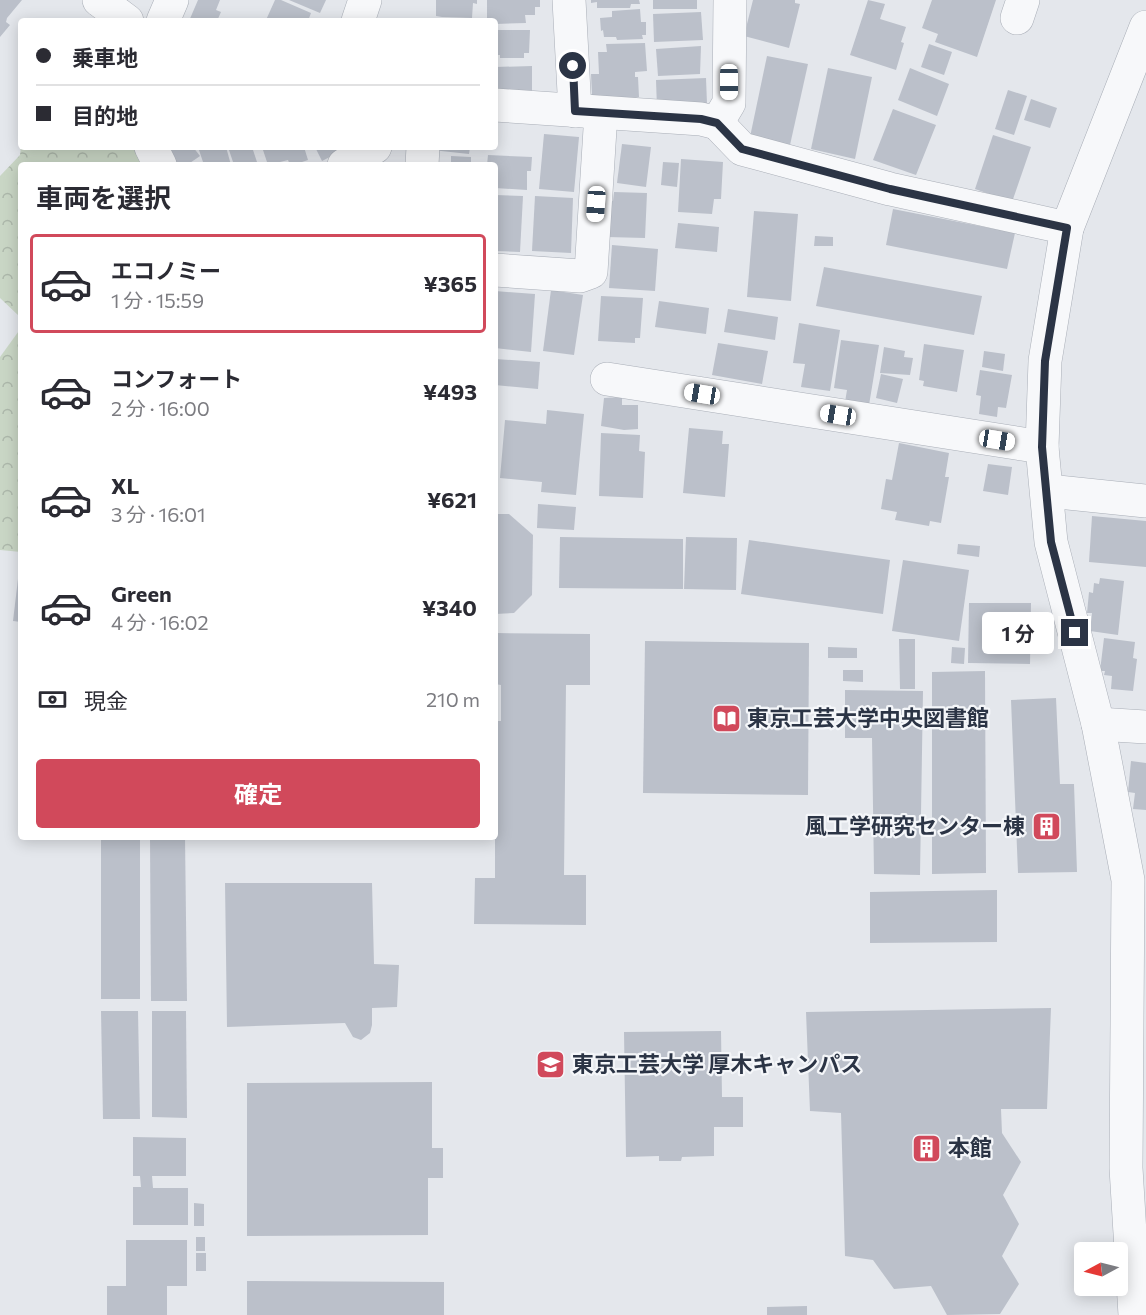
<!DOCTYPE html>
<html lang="ja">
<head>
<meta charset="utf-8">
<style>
  body { margin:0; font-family:Commissioner,"Noto Sans JP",sans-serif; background:#f7f7f7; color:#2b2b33; height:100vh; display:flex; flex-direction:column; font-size:22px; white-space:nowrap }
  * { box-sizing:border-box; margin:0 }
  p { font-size:20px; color:#7c7c81 }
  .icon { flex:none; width:33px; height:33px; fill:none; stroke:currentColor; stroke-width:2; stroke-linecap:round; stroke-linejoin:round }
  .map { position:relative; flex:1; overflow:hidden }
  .drawer { position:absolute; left:18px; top:162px; width:480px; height:678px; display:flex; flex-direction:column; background:#fff; border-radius:6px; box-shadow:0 3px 15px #0003 }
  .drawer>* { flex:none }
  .hud { position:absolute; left:18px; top:18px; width:480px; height:132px; border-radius:6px; box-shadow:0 3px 15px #0003; display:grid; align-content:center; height:132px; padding:0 18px; background:#fff }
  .needle { width:39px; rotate:263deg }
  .fabs { position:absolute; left:1074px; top:1242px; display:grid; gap:12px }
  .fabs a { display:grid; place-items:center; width:54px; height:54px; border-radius:6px; background:#fff; box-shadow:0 3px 15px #0003; font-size:30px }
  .end { position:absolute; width:27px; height:27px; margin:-14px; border:8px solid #2b3445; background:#fff; box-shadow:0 0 0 3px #fff }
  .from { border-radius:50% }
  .bubble { position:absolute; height:42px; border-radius:6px; background:#fff; box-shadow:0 3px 15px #0003; font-size:20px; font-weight:700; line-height:42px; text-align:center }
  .car { position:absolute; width:18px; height:36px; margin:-18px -9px; border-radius:8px; box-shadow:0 0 4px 2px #0007; background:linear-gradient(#fff 24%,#345 0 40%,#fff 0 76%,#345 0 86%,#fff 0) }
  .hud b { display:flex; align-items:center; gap:21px; height:57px; font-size:22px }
  .hud b+b { border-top:2px solid #e1e1e2 }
  .hud i { width:15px; height:15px; background:#2b2b33 }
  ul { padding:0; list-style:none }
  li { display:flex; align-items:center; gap:18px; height:99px; margin:0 12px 9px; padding:0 6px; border:3px solid transparent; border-radius:6px }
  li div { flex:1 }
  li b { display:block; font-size:22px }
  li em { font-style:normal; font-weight:700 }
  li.active { border-color:#d1495b }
  li>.icon { width:54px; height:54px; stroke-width:1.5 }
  h2 { padding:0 18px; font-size:27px; line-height:72px }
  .pay { display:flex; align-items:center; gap:15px; height:66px; padding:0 18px; font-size:22px }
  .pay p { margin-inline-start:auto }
  .action { display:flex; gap:12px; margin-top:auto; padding:12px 18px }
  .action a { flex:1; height:69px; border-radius:6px; background:#d1495b; color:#fff; font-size:24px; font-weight:700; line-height:69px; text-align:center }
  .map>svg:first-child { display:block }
  .park { fill:url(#park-crowns) }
  .building { fill:#bbc0ca }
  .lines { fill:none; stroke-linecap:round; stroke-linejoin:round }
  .minor-casing { stroke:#a9aeb7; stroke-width:34 }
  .minor { stroke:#f7f8fa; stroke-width:33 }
  .route { stroke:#2b3445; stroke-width:8 }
  .labels { text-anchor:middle; stroke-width:4.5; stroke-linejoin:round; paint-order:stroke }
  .poi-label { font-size:22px; font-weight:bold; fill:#2b3445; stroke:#f4f6f9; text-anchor:start }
</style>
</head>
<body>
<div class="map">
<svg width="1146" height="1315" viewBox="0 0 1146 1315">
  <defs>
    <pattern id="park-crowns" width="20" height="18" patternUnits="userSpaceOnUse" patternTransform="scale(1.5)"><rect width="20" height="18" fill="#c9d6c5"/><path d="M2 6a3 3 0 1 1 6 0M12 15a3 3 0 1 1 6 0" fill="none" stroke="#adb8ab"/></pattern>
  </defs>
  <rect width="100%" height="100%" fill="#e4e7ec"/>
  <g class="park">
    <path d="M21,147H143L153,165H21V315L19,316L0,298V176L20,155Z"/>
    <path d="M21,328V552L0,550V357Z"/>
  </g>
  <g class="building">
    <path d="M0,0H22L7,18L6,22L10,25L0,37Z"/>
    <path d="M198,0H220L216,10L221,12L217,21H189Z"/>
    <path d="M275,0H281L311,13L308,21H261L262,18L266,20Z"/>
    <path d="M289,0H326L320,13Z"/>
    <path d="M436,0H477V4L473,3L472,18L442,17L436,16Z"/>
    <path d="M487,0H540V7H535V15H525L526,23L495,24V21H487Z"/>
    <path d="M591,0H639L640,4H631L630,8H597V2L591,3Z"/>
    <rect x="653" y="0" width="44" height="9"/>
    <path d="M753,0H795V3L800,4L789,48L744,36Z"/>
    <path d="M868,0L885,4L880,19L906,27L901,42L904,43L896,70L850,55Z"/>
    <path d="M932,0H996L977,57L935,42L938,34L922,28Z"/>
    <path d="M640,9L641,22H646V35H642L643,39L617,40L616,37H604L603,30L601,31L600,18L612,17V11Z"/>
    <path d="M701,12L703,40L654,42L653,14Z"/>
    <path d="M495,30H530L529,53H524V58H500V55H495Z"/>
    <path d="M645,43L647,71L635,72V77H638L639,97L635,98L636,103L601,102V95H592L591,74H599L598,52H607L606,44Z"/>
    <path d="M929,44L952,52L944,75L921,67Z"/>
    <path d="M701,46L700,74L658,76L656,49Z"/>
    <path d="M767,56L808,64L790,145L750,137Z"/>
    <path d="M532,66V92L495,95V67Z"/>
    <path d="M828,68L872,77L855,159L811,149Z"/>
    <path d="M910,68L949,84L937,116L898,100Z"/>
    <path d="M706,78L707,104L657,108L656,80Z"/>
    <path d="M1008,90L1027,96L1014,135L995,129Z"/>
    <path d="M1031,99L1057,108L1050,128L1024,120Z"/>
    <path d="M893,109L936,125L916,175L873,160Z"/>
    <path d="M544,134L579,137L574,192L539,189Z"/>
    <path d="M993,135L1031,147L1012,202L975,189Z"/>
    <path d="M622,144L651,147L646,187L617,183Z"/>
    <path d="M164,147H193L200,156L187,165H178Z"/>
    <path d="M198,147H226L231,165H204Z"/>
    <path d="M228,147H252L258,165H234Z"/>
    <path d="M262,147H304L308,160L293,165H290L288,160L268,165Z"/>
    <path d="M315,147H349L322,161Z"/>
    <path d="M432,147H470L469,154L432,150Z"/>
    <path d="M488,155L532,157L531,171H527V190L495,188V165H487Z"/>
    <path d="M451,156L471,157V165H451Z"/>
    <path d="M681,159L723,162L721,199H714L712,214L678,212Z"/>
    <path d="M663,162L679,163L677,187L661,185Z"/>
    <path d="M614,192L647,193L645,238L607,237L608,201H613Z"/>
    <path d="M495,195L523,196L520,252L495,251Z"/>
    <path d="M535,196L573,198L571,253L532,251Z"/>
    <path d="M893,209L1015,233L1007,269L886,245Z"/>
    <path d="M754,211L798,214L791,301L747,297Z"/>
    <path d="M678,223L719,227L717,252L675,248Z"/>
    <path d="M815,236L833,237V246H814Z"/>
    <path d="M612,245L658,249L655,291L609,288Z"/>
    <path d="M824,267L982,296L974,335L816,306Z"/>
    <path d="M551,290L583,295L574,355L543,351Z"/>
    <path d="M495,291L535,294L531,352L495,348Z"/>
    <path d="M601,296L643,298L640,338H635V343L598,341Z"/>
    <path d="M659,301L709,308L706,334L655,327Z"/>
    <path d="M728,309L778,317L775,340L724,332Z"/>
    <path d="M799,323L840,330L830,391L801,387L805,364L793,363Z"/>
    <path d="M841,340L879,345L869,405L845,402L847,390L834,388Z"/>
    <path d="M718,343L768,351L762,384L712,375Z"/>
    <path d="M924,344L964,350L957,392L923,386L924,381L919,380Z"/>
    <path d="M884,347L905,351L904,357L913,358L910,375L880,373Z"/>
    <path d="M984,351L1005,354L1003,371L982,367Z"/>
    <path d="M495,359L540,362L538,389L495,385Z"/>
    <path d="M980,370L1012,375L1006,408L998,407L997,417L979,414L981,396L976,395Z"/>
    <path d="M881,374L903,379L897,403L876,398Z"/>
    <path d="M622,397V405H638V429L624,430L601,426L604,398Z"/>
    <path d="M547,410L584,414L576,495L541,492L542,482L500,478L505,420L546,424Z"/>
    <path d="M689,428L723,431L722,444H729L725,497L683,493Z"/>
    <path d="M601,433L640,435L639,451L645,452L643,498L599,496Z"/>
    <path d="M899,443L949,453L945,477H949L941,523L930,521L929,526L895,520L897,512L881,509L886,479L892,480Z"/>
    <path d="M988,464L1012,467L1008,495L983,491Z"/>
    <path d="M538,504L576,507L574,530L537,528Z"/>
    <path d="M495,514H509L533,535L532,595L514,613L495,614Z"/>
    <path d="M1092,516L1146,521V567L1089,562Z"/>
    <path d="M560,537L683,539V589L559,588Z"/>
    <path d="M686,537L737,538L736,590L684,589Z"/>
    <path d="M749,540L890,560L883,614L741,594Z"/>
    <path d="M958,544L980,546L979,557L957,554Z"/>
    <path d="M903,560L969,570L959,641L892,631Z"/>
    <path d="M1100,578L1124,581L1118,635L1090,631L1092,613H1087L1089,592L1093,593L1094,583L1099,584Z"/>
    <path d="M18,579H21V622L13,621Z"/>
    <path d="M969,603H1031L1030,664L968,663Z"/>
    <path d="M495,633L590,634V685H566L564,875H586V925L474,924L475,878H495V721H501V685L495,684Z"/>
    <path d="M1104,638L1135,642L1133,658L1137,659L1133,691L1111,689L1112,676L1104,675L1105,671H1100Z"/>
    <path d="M899,639H915V689H900Z"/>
    <path d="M645,641L809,643L808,795L643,793Z"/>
    <path d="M828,647L857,648V658H828Z"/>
    <path d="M952,647L965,648L964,664L951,663Z"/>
    <path d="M843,670H863V682L843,681Z"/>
    <path d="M985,671L986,873L932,874V672Z"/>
    <path d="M845,690L923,691L920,875L874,874L872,738H845Z"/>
    <path d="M1056,698L1060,784H1074L1077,872L1018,873L1011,700Z"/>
    <path d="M1131,761L1146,763V810L1133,809L1135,793L1128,792Z"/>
    <rect x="101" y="837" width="39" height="162"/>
    <path d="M150,837H185L187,1001H151Z"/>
    <path d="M225,883H372L374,964L399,965L397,1007L372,1008V1025L370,1033L361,1040L353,1037L345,1023L227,1027Z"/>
    <path d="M997,890V942L870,943V892Z"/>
    <path d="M1051,1008L1047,1109H1001L1002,1133L1021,1162L1003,1195L1019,1224L1002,1256L1019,1284L1000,1314L947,1315L931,1286L894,1289L873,1260L845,1256L841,1113L810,1111L806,1012Z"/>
    <path d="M101,1011H138L140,1119H103Z"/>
    <path d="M152,1011H186L187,1118L152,1117Z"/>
    <path d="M721,1031L722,1097H743V1127H714V1156L682,1157L681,1161H659V1156L626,1157L624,1032Z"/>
    <path d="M432,1082V1148H443V1178H428V1235L247,1236V1083Z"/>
    <path d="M133,1137L186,1138V1176H152L153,1188H188V1225H133V1187H141L140,1176H133Z"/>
    <path d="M194,1203L204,1204V1226H194Z"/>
    <rect x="196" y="1237" width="9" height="14"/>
    <path d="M126,1240H187V1286H167V1315H107V1286H126Z"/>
    <rect x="196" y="1253" width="10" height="18"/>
    <path d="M247,1281L444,1282V1315H247Z"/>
    <path d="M807,1306V1315H767V1307Z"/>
  </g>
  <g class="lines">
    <defs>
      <g id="minor">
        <path d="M99,0L127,21"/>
        <path d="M569,0L575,111"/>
        <path d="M1017,18L1023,0"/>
        <path d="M163,21L172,0"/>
        <path d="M358,21L365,0"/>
        <path d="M495,105L701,119L717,123L729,103L730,0"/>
        <path d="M717,123L742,149L890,189L1067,228"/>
        <path d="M151,147L160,165"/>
        <path d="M344,165L375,147"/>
        <path d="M422,165L423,147"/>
        <path d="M495,270L580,276L591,272L601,113"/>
        <path d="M607,379L1042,447"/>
        <path d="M1048,491L1146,501"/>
        <path d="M1098,724L1146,727"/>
        <path d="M1135,1315L1126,1168L1128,880L1098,724L1051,542L1042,447L1045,361L1067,228L1146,27"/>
      </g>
    </defs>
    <use href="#minor" class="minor-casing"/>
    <use href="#minor" class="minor"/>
  </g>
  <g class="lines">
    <path class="route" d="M573,66L575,111L701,119L717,123L742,149L890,189L1067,228L1045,361L1042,447L1051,542L1075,633"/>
  </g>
  <defs>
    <symbol id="library-square" viewBox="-11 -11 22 22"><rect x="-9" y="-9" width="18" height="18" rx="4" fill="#d1495b" stroke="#f4f6f9"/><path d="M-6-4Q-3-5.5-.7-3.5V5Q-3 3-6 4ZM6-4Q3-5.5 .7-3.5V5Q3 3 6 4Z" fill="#fff"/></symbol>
    <symbol id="building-square" viewBox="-11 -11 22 22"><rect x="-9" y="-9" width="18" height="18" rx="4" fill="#d1495b" stroke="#f4f6f9"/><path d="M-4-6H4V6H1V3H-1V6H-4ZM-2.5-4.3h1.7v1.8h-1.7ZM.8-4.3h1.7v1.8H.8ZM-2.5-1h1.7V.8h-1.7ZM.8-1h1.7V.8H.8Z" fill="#fff"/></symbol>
    <symbol id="university-square" viewBox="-11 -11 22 22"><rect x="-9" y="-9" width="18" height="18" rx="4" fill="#d1495b" stroke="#f4f6f9"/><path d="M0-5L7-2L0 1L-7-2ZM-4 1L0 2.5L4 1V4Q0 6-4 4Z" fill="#fff"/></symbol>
  </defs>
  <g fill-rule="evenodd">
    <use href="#library-square" x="710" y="702" width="33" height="33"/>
    <use href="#building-square" x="1030" y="810" width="33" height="33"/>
    <use href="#university-square" x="534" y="1048" width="33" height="33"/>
    <use href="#building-square" x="910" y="1132" width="33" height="33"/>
  </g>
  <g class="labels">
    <g class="poi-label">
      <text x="747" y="726">東京工芸大学中央図書館</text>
      <text x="1025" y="834" text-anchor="end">風工学研究センター棟</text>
      <text x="572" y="1072">東京工芸大学 厚木キャンパス</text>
      <text x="948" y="1156">本館</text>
    </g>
  </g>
</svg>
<div class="fabs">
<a><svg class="needle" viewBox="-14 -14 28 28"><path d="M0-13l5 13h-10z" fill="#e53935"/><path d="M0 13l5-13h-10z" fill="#7c7c81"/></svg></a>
</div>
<i class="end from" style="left:573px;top:66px"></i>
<i class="end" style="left:1075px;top:633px"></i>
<div class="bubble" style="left:982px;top:612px;width:72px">1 分</div>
<i class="car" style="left:729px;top:82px;rotate:180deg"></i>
<i class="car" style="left:596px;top:204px;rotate:184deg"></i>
<i class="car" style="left:702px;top:394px;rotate:279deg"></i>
<i class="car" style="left:838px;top:415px;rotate:279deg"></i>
<i class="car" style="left:997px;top:440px;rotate:99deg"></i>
<div class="hud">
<b><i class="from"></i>乗車地</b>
<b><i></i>目的地</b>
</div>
<section class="drawer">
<h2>車両を選択</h2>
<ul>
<li class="active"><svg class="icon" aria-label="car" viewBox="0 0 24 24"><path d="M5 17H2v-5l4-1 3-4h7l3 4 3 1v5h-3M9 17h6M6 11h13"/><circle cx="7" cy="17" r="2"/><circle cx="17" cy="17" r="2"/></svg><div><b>エコノミー</b><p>1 分 · 15:59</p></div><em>¥365</em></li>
<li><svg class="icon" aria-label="car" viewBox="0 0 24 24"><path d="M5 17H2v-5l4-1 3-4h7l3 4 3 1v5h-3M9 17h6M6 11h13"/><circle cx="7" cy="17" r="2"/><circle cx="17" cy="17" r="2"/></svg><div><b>コンフォート</b><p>2 分 · 16:00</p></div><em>¥493</em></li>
<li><svg class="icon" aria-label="car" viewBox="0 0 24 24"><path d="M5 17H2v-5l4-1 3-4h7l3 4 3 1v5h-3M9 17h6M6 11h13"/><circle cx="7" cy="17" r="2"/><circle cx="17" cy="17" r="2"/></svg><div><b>XL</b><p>3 分 · 16:01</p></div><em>¥621</em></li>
<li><svg class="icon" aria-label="car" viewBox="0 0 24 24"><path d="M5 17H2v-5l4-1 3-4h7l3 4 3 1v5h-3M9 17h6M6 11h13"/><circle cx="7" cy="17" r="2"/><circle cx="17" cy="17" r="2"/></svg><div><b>Green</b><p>4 分 · 16:02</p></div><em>¥340</em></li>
</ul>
<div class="pay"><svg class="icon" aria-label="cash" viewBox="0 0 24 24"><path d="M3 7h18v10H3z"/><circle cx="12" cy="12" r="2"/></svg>現金<p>210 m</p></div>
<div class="action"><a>確定</a></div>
</section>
</div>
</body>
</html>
